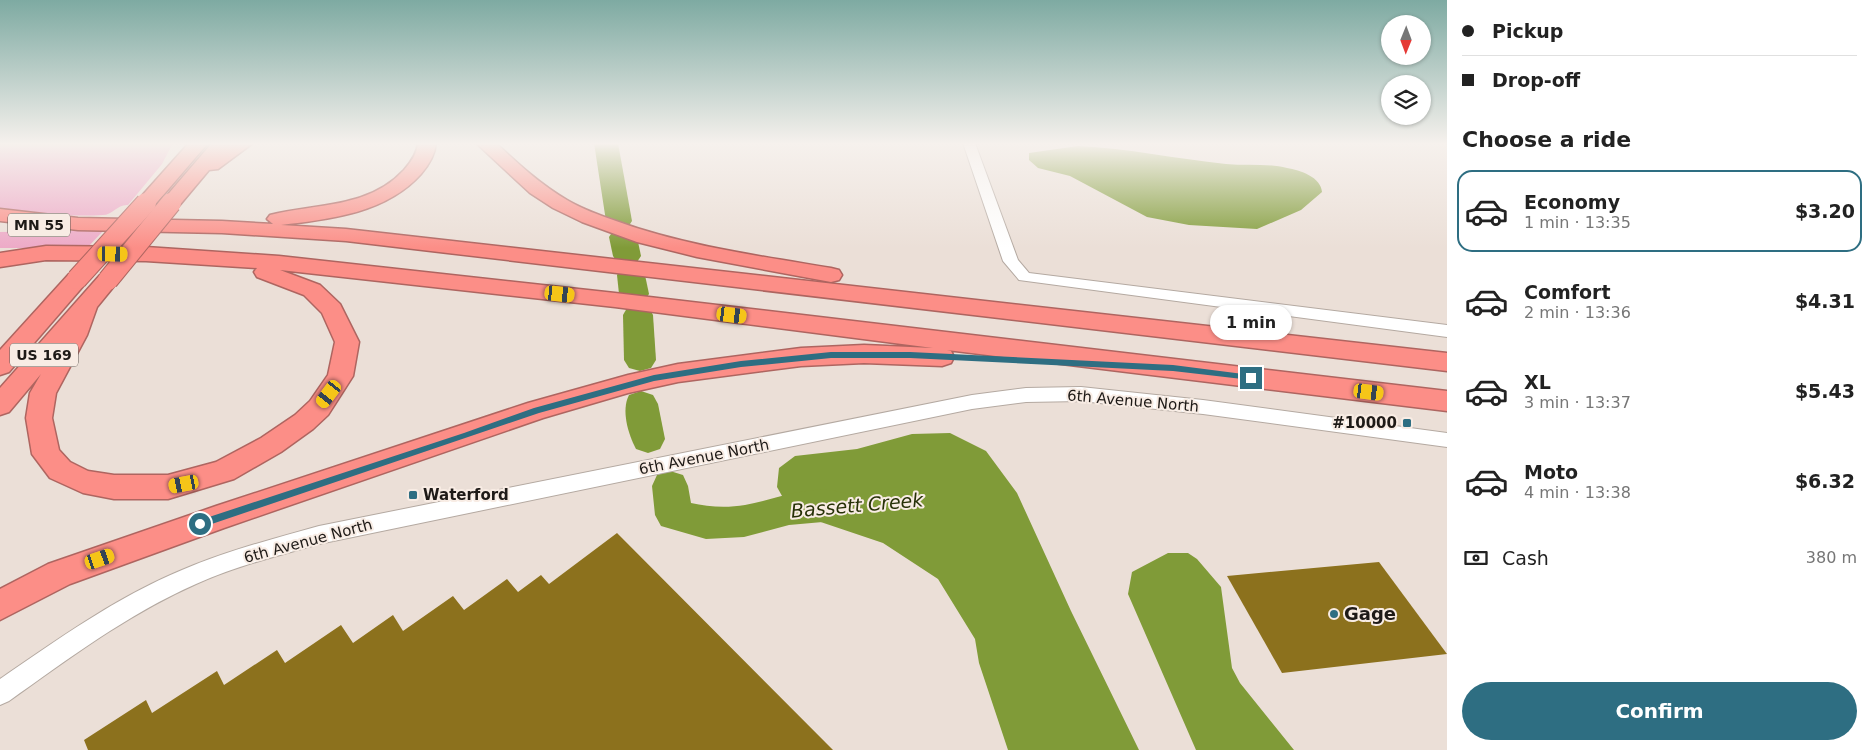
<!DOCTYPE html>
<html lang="en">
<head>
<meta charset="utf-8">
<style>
  body { margin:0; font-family:"DejaVu Sans",sans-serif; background:#f6f6f6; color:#222; height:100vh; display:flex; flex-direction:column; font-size:19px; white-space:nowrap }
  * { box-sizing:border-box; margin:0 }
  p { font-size:16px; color:#767676 }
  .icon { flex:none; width:28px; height:28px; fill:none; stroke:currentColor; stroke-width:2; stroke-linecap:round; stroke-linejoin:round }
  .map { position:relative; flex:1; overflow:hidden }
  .panel { display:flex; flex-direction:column; background:#fff; width:425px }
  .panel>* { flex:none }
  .banner { display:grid; align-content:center; height:110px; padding:0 15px; background:#fff }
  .needle { width:32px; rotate:181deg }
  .controls { position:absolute; left:1381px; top:15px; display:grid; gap:10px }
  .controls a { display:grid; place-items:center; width:50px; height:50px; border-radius:50%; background:#fff; box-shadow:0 1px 4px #0004; font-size:25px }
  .end { position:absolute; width:22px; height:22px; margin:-11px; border:6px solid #2e6e82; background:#fff; box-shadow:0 0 0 2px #fff }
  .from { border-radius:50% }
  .bubble { position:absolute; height:35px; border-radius:18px; background:#fff; box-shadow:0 1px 4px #0004; font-size:16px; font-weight:700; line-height:35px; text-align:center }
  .car { position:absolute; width:15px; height:30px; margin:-15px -8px; border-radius:6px; box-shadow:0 0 4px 1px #0007; background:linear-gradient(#f5c518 24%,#345 0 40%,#f5c518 0 76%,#345 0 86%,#f5c518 0) }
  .banner b { display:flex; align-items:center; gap:18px; height:48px; font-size:19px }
  .banner b+b { border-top:1px solid #e0e0e0 }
  .banner i { width:12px; height:12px; background:#222 }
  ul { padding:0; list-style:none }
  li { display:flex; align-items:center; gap:15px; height:82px; margin:0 10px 8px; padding:0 5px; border:2px solid transparent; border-radius:15px }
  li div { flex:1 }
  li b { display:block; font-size:19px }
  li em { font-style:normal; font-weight:700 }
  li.on { border-color:#2e6e82 }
  li>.icon { width:45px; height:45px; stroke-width:1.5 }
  h2 { padding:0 15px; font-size:22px; line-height:60px }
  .pay { display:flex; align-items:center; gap:12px; height:55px; padding:0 15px; font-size:19px }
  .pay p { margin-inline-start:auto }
  .cta { display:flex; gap:10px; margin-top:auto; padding:10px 15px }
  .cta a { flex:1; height:58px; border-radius:30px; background:#2e6e82; color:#fff; font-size:20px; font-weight:700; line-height:58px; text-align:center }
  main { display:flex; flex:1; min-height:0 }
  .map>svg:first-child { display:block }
  .green { fill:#edaac7 }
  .water { fill:#809b38 }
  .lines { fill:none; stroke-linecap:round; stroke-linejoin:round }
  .river { fill:#809b38; fill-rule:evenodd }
  .building { fill:#8c711d }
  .minor-casing { stroke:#b4a9a1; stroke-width:2 }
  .highway-casing { stroke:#ae6560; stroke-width:3 }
  .minor { fill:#fff; fill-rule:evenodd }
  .highway { fill:#fc8e87; fill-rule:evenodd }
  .highway-bridge-casing { stroke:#ae6560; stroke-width:22; stroke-linecap:butt }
  .highway-bridge { stroke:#fc8e87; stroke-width:20 }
  .route { fill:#2e6e82 }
  .poi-dot { fill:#2e6e82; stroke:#f8ece4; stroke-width:2 }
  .labels { text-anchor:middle; stroke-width:4; stroke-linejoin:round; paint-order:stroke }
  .shield { fill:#f8ece4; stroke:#5f5954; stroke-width:1 }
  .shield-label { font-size:14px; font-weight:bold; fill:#1e1a17 }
  .street-label { font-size:15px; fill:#1e1a17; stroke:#f8ece4 }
  .poi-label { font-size:15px; font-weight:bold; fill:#1e1a17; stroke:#f8ece4; text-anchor:end }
  .near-poi-label { font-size:18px; font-weight:bold; fill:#1e1a17; stroke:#f8ece4; text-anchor:start }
  .near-water-label { font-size:19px; font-style:italic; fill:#263107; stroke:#f8ece4 }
</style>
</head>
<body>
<main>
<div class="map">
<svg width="1447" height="750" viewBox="0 0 1447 750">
  <rect width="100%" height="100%" fill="#ebdfd7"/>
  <g class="green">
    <path d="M0,143H173L162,164L128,205C118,204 112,215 103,215C69,217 34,213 0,210Z"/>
    <path d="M56,231H103L87,248H0V232Z"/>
  </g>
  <g class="water">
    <path d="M1078,146C1128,148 1176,159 1226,164C1246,166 1268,163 1287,168C1300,170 1321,177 1322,192L1301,210L1257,229L1189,225L1147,217L1070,176L1038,168L1029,160V153Z"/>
    <path d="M950,433L986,451L1017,493L1071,611L1139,750H1008L979,663L975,639L938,579L883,543L791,512L777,487L779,468L795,456L857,449L912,434Z"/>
    <path d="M1168,553H1188L1197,559L1221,587L1232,668L1240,683L1294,750H1196L1128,594L1132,572Z"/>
  </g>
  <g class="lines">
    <g class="river">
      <path d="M594,143H618L632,221L628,227L619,229L610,227L606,221Z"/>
      <path d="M623,229L633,231L637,237L641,256L637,262L627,265L617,262L613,256L609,237L613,231Z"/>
      <path d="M631,266L641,269L645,275L649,294L644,301L634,304L624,301L619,294L617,275L621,269Z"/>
      <path d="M638,305L649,308L653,315L656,360L651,368L640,371L629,368L624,360L623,315L627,308Z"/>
      <path d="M641,391L653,395L658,404L665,439L660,449L648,453L636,449C628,434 621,410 629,395Z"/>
      <path d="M670,471L683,475L688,486L691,503C708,507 727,508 745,505C778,499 814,482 847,494L853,505L847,516L834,521L789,525L744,537L706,539L661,526L655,515L652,486L657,475Z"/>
    </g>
  </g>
  <g class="building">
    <path d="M617,533L833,750H88L84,740L146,700L152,713L217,671L224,685L277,650L285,663L341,625L353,643L393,615L403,631L453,596L464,610L507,579L518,592L541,575L549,584Z"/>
    <path d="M1379,562L1447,654L1282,673L1227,576Z"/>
  </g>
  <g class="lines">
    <defs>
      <g id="minor">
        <path d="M963,143H975L1018,260L1029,273L1447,325V337L1019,280L1003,261Z"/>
        <path d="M1081,387L1203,400L1447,433V447L1203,414L1081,401L1026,402L972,409L319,544C278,556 235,566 196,584C128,614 68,659 9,701L0,705V679C58,639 117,597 182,570C226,551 273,539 319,526L972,395L1026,388Z"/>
      </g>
      <g id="highway">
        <path d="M189,143H208L153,207L146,209L139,207L136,203L139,199Z"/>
        <path d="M212,143H253L218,169L209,170L178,207L171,209L164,207L161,203L164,199Z"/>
        <path d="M418,143H436C435,155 428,166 421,174C386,213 331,219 281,225L346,229L1447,353V371L346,241L222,233L78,230L0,221V209L78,218L222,221L273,224L267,219L270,215C316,203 368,209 404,170C411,162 417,154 418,143Z"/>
        <path d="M476,143H496C518,164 541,185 567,200C582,209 599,215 616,221C685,246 759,256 831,268L839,270L842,275L839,280L831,282L697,257L637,242L582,222L553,208L530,193Z"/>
        <path d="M46,246L146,247L279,256L615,293L1447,391V411L947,350L951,351L954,357L951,363L942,366L864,363L801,366L678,382L628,393L543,418L224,528L70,584L0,620V589L48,564L216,506L528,403L628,375L678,364L801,348L864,345L933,348L615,307L280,270L320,285L340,304L359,342L353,376L328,415L313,429L281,452L234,479L168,499H114L83,493L50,478L32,454L26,418L30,393L41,374L9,412L0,415V388L100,275L108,273L116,275L119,280L97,307L87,335L56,393L52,418L59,450L70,462L88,471L114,475H168L216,462L261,438L295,415L310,401L328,375L335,342L322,313L304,295L257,277L254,272L257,268L146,261L46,260L0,267V253Z"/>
        <path d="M77,272L85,274L88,279L85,284L9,372L0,375V350L69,274Z"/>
      </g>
    </defs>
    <use href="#minor" class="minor-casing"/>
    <use href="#highway" class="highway-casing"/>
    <use href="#minor" class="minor"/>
    <use href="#highway" class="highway"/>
    <defs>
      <g id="highway-bridge">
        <path d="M77,279L146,203"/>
        <path d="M108,280L171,203"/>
      </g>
    </defs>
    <use href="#highway-bridge" class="highway-bridge-casing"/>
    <use href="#highway-bridge" class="highway-bridge"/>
  </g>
  <linearGradient id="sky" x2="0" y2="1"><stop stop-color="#7eaaa2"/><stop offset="0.58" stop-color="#f6f1ed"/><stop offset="1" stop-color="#f6f1ed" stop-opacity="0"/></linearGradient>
  <rect width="1447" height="248" fill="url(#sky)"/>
  <path class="route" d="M831,352H910L1173,365L1251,375L1255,378L1251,380L1173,371L910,358H831L741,367L654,381L539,413L200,528L195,524L200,520L464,433L534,408L654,375L741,361Z"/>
  <g class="poi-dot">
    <rect x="1402" y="418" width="10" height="10" rx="2.5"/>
    <rect x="408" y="490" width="10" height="10" rx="2.5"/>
    <circle cx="1334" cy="614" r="5"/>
  </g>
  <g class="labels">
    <g class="shield">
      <rect x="8" y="213.5" width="62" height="23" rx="4"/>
      <rect x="10" y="343.5" width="68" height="23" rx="4"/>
    </g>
    <g class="shield-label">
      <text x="39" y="230">MN 55</text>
      <text x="44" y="360">US 169</text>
    </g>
    <g class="street-label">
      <text transform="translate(1133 401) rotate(5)" y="5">6th Avenue North</text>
      <text transform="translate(704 457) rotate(-11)" y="5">6th Avenue North</text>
      <text transform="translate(308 541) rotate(-15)" y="5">6th Avenue North</text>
    </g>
    <g class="poi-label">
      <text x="1397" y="428">#10000</text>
      <text x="423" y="500" text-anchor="start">Waterford</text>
    </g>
    <g class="near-poi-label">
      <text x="1344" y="620">Gage</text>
    </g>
    <g class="near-water-label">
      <text transform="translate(857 505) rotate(-5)" y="7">Bassett Creek</text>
    </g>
  </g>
</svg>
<div class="controls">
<a><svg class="needle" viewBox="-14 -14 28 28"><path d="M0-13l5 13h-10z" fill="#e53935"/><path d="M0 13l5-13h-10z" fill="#767676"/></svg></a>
<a><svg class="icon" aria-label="layers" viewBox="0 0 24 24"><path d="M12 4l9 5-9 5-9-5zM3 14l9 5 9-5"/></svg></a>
</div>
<i class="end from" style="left:200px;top:524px"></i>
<i class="end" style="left:1251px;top:378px"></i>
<div class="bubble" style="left:1210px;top:305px;width:82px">1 min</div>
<i class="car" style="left:113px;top:254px;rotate:91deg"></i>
<i class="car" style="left:560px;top:294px;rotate:96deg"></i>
<i class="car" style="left:732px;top:315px;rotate:97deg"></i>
<i class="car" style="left:1369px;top:392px;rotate:97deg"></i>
<i class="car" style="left:329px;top:394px;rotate:217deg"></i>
<i class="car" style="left:184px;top:484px;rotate:259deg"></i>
<i class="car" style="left:100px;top:559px;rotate:71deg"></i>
</div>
<section class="panel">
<div class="banner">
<b><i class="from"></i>Pickup</b>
<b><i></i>Drop-off</b>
</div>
<h2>Choose a ride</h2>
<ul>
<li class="on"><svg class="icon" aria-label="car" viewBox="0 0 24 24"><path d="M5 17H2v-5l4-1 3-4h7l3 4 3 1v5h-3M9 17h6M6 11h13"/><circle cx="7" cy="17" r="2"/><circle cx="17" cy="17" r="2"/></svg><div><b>Economy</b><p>1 min · 13:35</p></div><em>$3.20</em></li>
<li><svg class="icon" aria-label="car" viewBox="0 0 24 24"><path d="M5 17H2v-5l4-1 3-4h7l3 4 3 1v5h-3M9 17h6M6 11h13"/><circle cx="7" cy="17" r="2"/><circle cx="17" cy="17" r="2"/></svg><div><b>Comfort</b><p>2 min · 13:36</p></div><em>$4.31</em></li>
<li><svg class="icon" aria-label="car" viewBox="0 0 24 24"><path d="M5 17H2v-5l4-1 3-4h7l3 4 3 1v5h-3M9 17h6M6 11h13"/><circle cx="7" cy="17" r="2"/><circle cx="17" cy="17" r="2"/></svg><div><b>XL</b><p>3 min · 13:37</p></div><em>$5.43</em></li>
<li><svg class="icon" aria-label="car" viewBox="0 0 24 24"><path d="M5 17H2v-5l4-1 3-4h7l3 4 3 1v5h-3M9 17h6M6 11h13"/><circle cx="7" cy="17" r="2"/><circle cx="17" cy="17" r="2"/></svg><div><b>Moto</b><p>4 min · 13:38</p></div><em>$6.32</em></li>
</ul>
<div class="pay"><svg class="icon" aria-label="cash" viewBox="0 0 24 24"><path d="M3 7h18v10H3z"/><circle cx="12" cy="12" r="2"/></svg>Cash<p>380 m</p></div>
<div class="cta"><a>Confirm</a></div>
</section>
</main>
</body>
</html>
